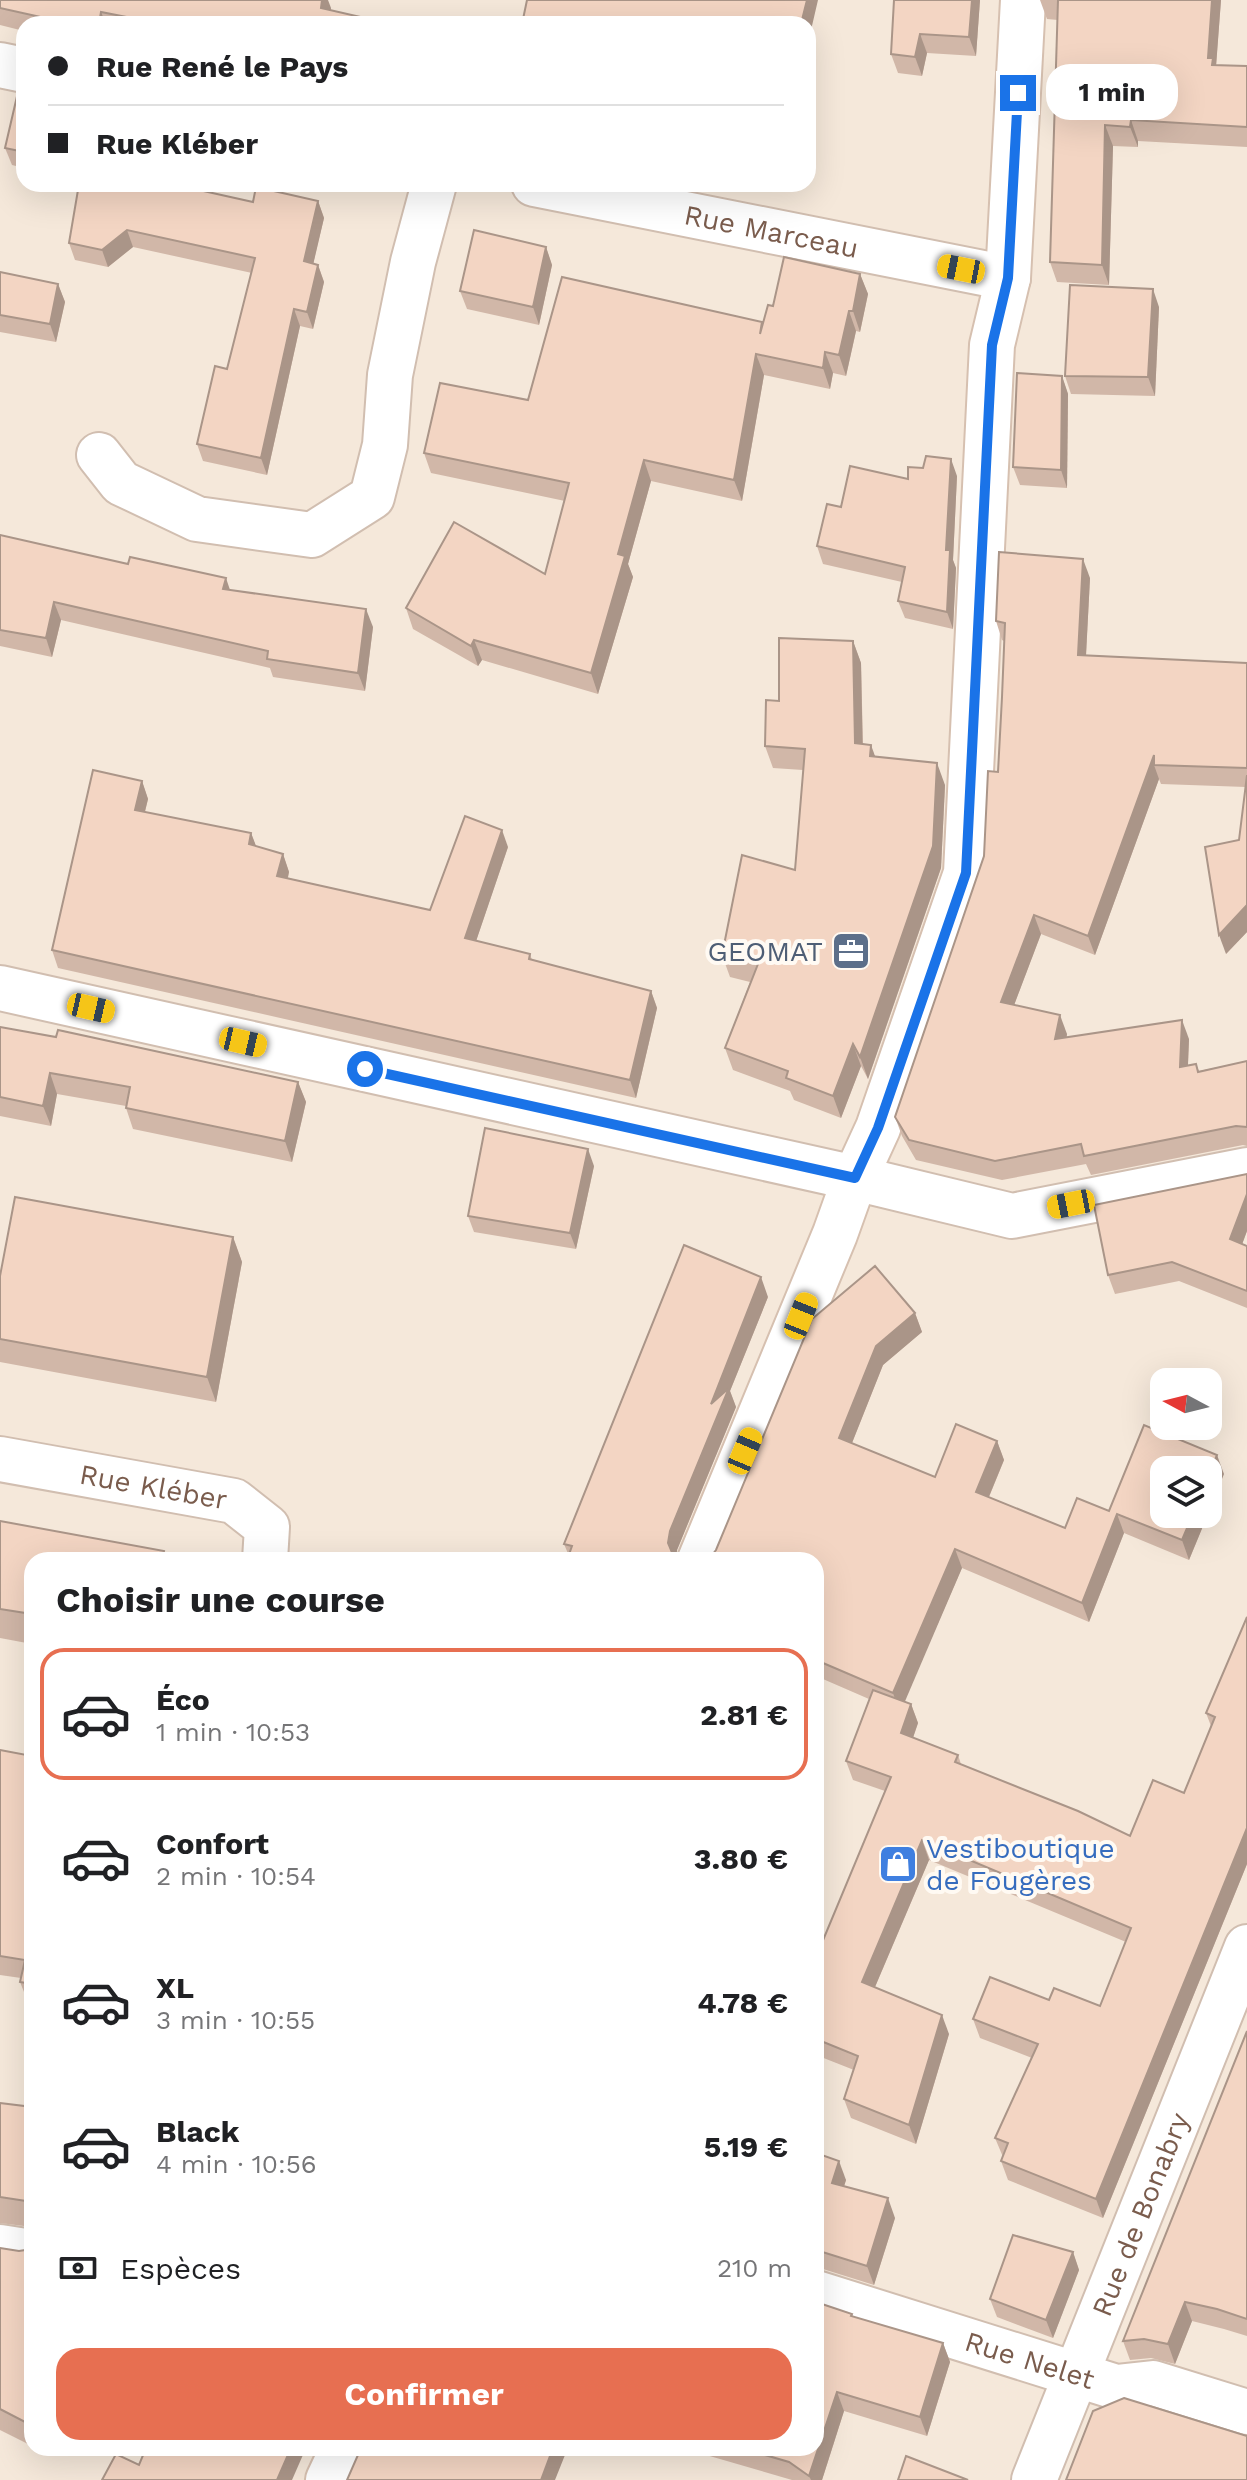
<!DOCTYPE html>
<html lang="fr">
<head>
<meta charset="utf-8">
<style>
  body { margin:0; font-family:"Work Sans",sans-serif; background:#f2f2f2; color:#202124; height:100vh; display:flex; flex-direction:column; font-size:30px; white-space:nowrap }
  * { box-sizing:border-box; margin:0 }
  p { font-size:26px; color:#757577 }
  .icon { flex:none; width:44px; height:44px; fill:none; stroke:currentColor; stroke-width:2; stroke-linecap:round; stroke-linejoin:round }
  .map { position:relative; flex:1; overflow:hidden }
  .panel { position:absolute; left:24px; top:1552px; width:800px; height:904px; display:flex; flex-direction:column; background:#fff; border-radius:24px; box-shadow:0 8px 32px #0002 }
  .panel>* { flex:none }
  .top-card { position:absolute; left:16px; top:16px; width:800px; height:176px; border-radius:24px; box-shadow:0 8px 32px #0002; display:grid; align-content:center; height:176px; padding:0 32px; background:#fff }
  .needle { width:52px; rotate:277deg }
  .fabs { position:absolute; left:1150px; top:1368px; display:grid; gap:16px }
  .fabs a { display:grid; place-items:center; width:72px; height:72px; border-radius:16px; background:#fff; box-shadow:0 8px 32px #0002; font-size:40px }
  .end { position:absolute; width:36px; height:36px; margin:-18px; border:10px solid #1a73e8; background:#fff; box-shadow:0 0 0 4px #fff }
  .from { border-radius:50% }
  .bubble { position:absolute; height:56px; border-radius:24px; background:#fff; box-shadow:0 8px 32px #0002; font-size:26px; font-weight:700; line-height:56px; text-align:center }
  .car { position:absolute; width:24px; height:48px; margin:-24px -12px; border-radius:10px; box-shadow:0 0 6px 2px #0007; background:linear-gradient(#f5c518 24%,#345 0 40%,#f5c518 0 76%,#345 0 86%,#f5c518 0) }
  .top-card b { display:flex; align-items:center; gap:28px; height:76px; font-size:30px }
  .top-card b+b { border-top:2px solid #e0e0e0 }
  .top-card i { width:20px; height:20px; background:#202124 }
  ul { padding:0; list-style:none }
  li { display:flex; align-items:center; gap:24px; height:132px; margin:0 16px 12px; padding:0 16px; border:4px solid transparent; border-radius:24px }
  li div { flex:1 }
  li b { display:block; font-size:30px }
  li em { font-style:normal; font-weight:700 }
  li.on { border-color:#e76f51 }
  li>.icon { width:72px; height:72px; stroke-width:1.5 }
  h2 { padding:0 32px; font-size:36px; line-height:96px }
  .pay { display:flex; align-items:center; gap:20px; height:88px; padding:0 32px; font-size:30px }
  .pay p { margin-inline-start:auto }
  .action { display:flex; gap:16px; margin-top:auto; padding:16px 32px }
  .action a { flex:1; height:92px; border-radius:24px; background:#e76f51; color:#fff; font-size:32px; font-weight:700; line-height:92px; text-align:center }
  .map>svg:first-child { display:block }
  .residential { fill:#f5e8da; fill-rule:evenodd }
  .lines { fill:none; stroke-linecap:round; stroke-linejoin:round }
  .street-casing { stroke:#d1beb0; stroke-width:48 }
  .secondary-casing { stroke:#d6c0b0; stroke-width:48 }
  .street { stroke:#fff; stroke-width:44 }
  .secondary { stroke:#fff; stroke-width:44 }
  .wall { fill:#d1b7a8 }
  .shaded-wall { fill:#aa9588 }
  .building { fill:#f3d5c3; stroke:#aa9588; stroke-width:2 }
  .route { stroke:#1a73e8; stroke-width:10 }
  .labels { text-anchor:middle; stroke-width:8; stroke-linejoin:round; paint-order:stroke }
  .street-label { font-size:28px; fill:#7a5c4d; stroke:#fffaf3 }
  .service-label { font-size:28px; fill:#4e5e75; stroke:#fffaf3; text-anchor:end }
  .shop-label { font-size:28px; fill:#366cbe; stroke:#fffaf3; text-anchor:start }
</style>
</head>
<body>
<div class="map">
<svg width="1247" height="2480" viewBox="0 0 1247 2480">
  <rect width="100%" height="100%" fill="#fdf6ec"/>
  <path class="residential" d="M0,0H1247V2480H0ZM24,24H808V184H24ZM1164,1382H1208V1426H1164ZM1164,1470H1208V1514H1164ZM32,1560H816V2448H32Z"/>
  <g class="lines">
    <defs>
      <g id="street">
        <path d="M0,65L24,70"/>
        <path id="s1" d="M534,184L1008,278"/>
        <path d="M99,455L121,483L197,519L312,535L372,497L385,445L390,375L413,262L434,184"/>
        <path d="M0,988L855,1178L1012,1216L1247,1170"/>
        <path id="s2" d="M0,1459L234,1501L267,1527L265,1560"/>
        <path d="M0,2247L32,2252"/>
        <path id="s3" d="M816,2293L1116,2387L1153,2383L1247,2412"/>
        <path id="s4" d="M1034,2480L1247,1947"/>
      </g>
      <g id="secondary">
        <path d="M700,1560L835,1234L855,1178L878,1128L966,873L992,345L1008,278L1023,0"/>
        <path d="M328,2480L343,2448"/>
      </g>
    </defs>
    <use href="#street" class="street-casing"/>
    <use href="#secondary" class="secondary-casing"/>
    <use href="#street" class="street"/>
    <use href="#secondary" class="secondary"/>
  </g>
  <g class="wall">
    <path d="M0,0L331,8V10L391,24H24V31L0,25Z"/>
    <path d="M894,0H980L976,56L927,53L922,76L898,73L891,54Z"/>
    <path d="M1040,0H1221L1216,65L1247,66V147L1138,141V147L1113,146L1109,285L1057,282L1050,262L1058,20L1047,19Z"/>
    <path d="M24,93V168L12,165L5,148Z"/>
    <path d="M318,201L324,218L313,264L318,265L324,282L313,329L300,326L267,475L203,461L197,444L227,369L252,273L133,247L108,267L75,260L69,243L253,202Z"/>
    <path d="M546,247L552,265L539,325L467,309L460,291Z"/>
    <path d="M0,272L58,284L65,302L56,342L0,332Z"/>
    <path d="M860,274L868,294L860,332L856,331L846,376L833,373L830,389L764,375L742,501L651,481L628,564L633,577L598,694L482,660L478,666L413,629L406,608L545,574L565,501L431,473L424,453L528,400L762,322V324L773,306Z"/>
    <path d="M1159,307L1155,396L1071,394L1065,376Z"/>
    <path d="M1062,376L1068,394L1067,488L1020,485L1013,467Z"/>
    <path d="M957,476L953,560L956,568L953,629L905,618L898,601L902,582L823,564L817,546L841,507L908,479Z"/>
    <path d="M0,535L230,590L373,627L365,691L273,677L270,668L61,620L52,657L0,646Z"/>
    <path d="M1090,578L1086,655L1247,663V932L1226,954L1246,787L1161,784L1159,779L1095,955L1041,934L1014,1005L1067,1034V1037L1189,1039L1188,1066L1196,1064L1199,1071L1247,1061V1146L1243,1145L1091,1175L1086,1164L1002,1180L916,1160L902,1136L895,1117L984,856L998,772L1002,697L1004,641L1002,640L996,621Z"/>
    <path d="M853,641L861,663L863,744L876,757L945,785L941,868L868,1079L861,1066L841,1118L794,1100L790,1091L733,1070L725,1048L750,982L730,977L722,955L795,870L803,770L773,768L765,746L779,701Z"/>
    <path d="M142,781L148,799L145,812L251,833L256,847L283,854L289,872L288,878L430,910L508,847L476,941L530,954L532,960L651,991L657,1008L636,1098L58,968L52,950Z"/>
    <path d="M0,1027L298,1082L306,1102L292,1162L133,1129L126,1108V1106L57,1094L51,1126L0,1116Z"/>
    <path d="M594,1166L576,1249L474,1232L468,1216Z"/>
    <path d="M1247,1174V1231L1242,1244L1247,1246V1308L1179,1281L1115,1294L1108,1275Z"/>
    <path d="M233,1237L242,1262L216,1402L0,1362V1276Z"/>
    <path d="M768,1297L730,1391L736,1407L677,1550L676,1558L569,1556L564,1544Z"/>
    <path d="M915,1313L922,1332L883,1365L852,1443L935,1477L997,1441L1004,1460L989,1497L1065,1528L1109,1511L1224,1474L1164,1514H1208L1189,1560L1124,1533L1089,1622L962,1568L904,1701L911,1704L918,1723L913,1738L958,1755L961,1764L1130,1836L1184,1793L1211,1726L1206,1713L1247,1617V1864L1103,2218L1008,2180L1001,2161L1003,2157L995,2138L1032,2058L980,2038L973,2019L1049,2000L1100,2006L1126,1942L929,1860L875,1987L949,2034L916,2144L851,2118L844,2099L854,2070L816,2055V1957L885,1791L853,1780L846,1761L869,1699L816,1676V1560H708Z"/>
    <path d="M0,1521L32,1560V1644L0,1638Z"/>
    <path d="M0,1750L32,1756V2003L28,2002L20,1982L21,1978L0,1975Z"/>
    <path d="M1247,2031V2336L1224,2329L1192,2321L1175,2364L1151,2358L1130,2360L1123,2341Z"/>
    <path d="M0,2103L32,2107V2227L0,2223Z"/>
    <path d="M816,2153L846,2180L844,2186L895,2218L874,2285L823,2269H816Z"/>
    <path d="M0,2248L19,2251L32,2249V2446L0,2430Z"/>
    <path d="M1073,2252L1079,2270L1053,2338L997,2317L990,2299Z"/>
    <path d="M852,2314L853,2317L943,2343L950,2362L927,2436L844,2411L822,2480H792L682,2448H816Z"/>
  </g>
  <g class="shaded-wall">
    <path d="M322,0H328L331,8L328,24L321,8Z"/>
    <path d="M807,0H818L808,43V24H801Z"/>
    <path d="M972,0H980L976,56L969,37Z"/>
    <path d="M1212,0H1221L1216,67L1220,79L1208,58Z"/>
    <path d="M101,12L106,24H99Z"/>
    <path d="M920,34L927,53L922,76L915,57Z"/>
    <path d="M1131,120L1138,141V147L1130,127Z"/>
    <path d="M1105,125L1113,146L1109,285L1102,265Z"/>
    <path d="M318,201L324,218L310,278L304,261Z"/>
    <path d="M127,230L133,247L108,267L102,250Z"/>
    <path d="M546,247L552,265L539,325L533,307Z"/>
    <path d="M318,265L324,282L313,329L307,312Z"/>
    <path d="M860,274L868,294L860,332L853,311Z"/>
    <path d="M58,284L65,302L56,342L50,324Z"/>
    <path d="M1153,289L1159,307L1155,396L1148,377Z"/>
    <path d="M294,309L300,326L267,475L261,458Z"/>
    <path d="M849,311L856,331L846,376L839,355Z"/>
    <path d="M825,352L833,373L830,389L823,368Z"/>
    <path d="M756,354L764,375L742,501L734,480Z"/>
    <path d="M1062,376L1068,394L1067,488L1061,470Z"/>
    <path d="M951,459L957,476L953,560L956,568L953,629L947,612L946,550Z"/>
    <path d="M644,460L651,481L628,564L633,577L598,694L591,673L618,554Z"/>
    <path d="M1083,559L1090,578L1085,674L1078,655Z"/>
    <path d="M226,578L232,596L223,589Z"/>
    <path d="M54,602L61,620L52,657L46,638Z"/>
    <path d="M366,609L373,627L365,691L358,673Z"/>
    <path d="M474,640L482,660L478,666L471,646Z"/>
    <path d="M853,641L861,663L863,765L855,743Z"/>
    <path d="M871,745L879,767L870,756Z"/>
    <path d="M1154,755V765L1159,779L1095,955L1088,936Z"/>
    <path d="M937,763L945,785L941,868L868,1079L860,1057Z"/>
    <path d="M142,781L148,799L141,827L135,810Z"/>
    <path d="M502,830L508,847L471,956L465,938Z"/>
    <path d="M251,833L258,851L249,844Z"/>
    <path d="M283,854L289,872L284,893L277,876Z"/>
    <path d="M1247,905V932L1226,954L1219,935Z"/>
    <path d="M1034,915L1041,934L1008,1021L1001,1002Z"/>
    <path d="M651,991L657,1008L636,1098L630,1080Z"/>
    <path d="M1060,1015L1067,1034L1062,1058L1055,1039Z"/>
    <path d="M1182,1020L1189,1039L1187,1086L1180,1067Z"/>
    <path d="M853,1044L861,1066L841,1118L833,1096Z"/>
    <path d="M50,1073L57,1094L51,1126L43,1106Z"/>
    <path d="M298,1082L306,1102L292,1162L285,1141Z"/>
    <path d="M588,1149L594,1166L576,1249L570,1233Z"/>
    <path d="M1247,1194V1231L1237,1258L1230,1239Z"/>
    <path d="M233,1237L242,1262L216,1402L207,1377Z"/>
    <path d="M761,1277L768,1297L730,1391L736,1407L677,1550L676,1560H674L668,1543L670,1531L711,1404Z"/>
    <path d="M915,1313L922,1332L883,1365L846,1458L839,1438L876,1346Z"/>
    <path d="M997,1441L1004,1460L983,1511L976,1492Z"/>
    <path d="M1217,1455L1224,1474L1208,1514V1477Z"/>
    <path d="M1117,1514L1124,1533L1089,1622L1082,1603Z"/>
    <path d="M1193,1514H1208L1189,1560L1182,1540Z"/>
    <path d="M955,1549L962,1568L900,1713L893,1693Z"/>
    <path d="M911,1704L918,1723L908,1752L901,1733Z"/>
    <path d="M1247,1828V1864L1103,2218L1096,2199Z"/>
    <path d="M922,1840L929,1860L869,2001L862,1982Z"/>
    <path d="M942,2015L949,2034L916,2144L909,2125Z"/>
    <path d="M839,2161L846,2180L839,2202L832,2183Z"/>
    <path d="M888,2198L895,2218L874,2285L867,2266Z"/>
    <path d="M1073,2252L1079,2270L1053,2338L1046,2320Z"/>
    <path d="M1185,2302L1192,2321L1175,2364L1168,2344Z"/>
    <path d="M943,2343L950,2362L927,2436L920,2417Z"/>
    <path d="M32,2384V2440L25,2422Z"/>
    <path d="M837,2392L844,2411L822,2480H811L809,2476Z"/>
    <path d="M291,2448H306L292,2480H277Z"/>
    <path d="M553,2448H563L565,2455L555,2480H541Z"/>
  </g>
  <g class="building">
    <path d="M0,0H322L321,8L391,24H162L101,12L99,24H72L0,8Z"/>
    <path d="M527,0H807L801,24H522Z"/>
    <path d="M894,0H972L969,37L920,34L915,57L891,54Z"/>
    <path d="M1058,0H1212L1208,58H1213L1212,65L1247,66V127L1131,120L1130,127L1105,125L1102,265L1050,262Z"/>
    <path d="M18,92L24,93V152L5,148Z"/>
    <path d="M79,184H172L253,202L256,187L318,201L304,261L318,265L307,312L294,309L261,458L197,444L215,366L227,369L255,258L127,230L102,250L69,243Z"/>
    <path d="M474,230L546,247L533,307L460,291Z"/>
    <path d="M784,257L860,274L853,311H849L839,355L825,352L823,368L756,354L734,480L644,460L618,554L625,556L591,673L474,640L471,646L406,608L454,522L545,574L569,483L424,453L440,383L528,400L562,277L762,322L760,334L768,305L773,306Z"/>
    <path d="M0,272L58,284L50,324L0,315Z"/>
    <path d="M1070,285L1153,289L1148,377L1065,376Z"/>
    <path d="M1017,373L1062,376L1061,470L1013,467Z"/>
    <path d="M926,456L951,459L946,550H950L947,612L898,601L905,567L817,546L827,504L841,507L850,466L908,479V467L923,468Z"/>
    <path d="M0,535L128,564L130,557L226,578L223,589L366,609L358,673L267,659L268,651L54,602L46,638L0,630Z"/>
    <path d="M999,552L1083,559L1078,655L1247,663V768L1154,765V755L1088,936L1034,915L1001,1002L1060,1015L1055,1039L1182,1020L1180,1067L1196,1064L1198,1072L1247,1061V1127L1236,1126L1084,1156L1081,1144L995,1161L909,1140L895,1117L984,856L988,771L998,772L1002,697L1005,623L996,621Z"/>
    <path d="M779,638L853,641L855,743L871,745L870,756L937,763L933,846L860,1057L853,1044L833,1096L786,1078L788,1071L725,1048L758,964L722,955L742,855L795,870L805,749L765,746L766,700L779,701Z"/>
    <path d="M93,770L142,781L135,810L251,833L249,844L283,854L277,876L430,910L465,816L502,830L465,938L530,954L529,959L651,991L630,1080L52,950Z"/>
    <path d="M1247,775V905L1219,935L1205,847L1239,840Z"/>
    <path d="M0,1027L56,1037L58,1030L298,1082L285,1141L126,1108L130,1087L50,1073L43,1106L0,1097Z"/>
    <path d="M485,1128L588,1149L570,1233L468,1216Z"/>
    <path d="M1247,1174V1194L1230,1239L1247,1246V1291L1172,1262L1108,1275L1094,1205Z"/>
    <path d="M15,1197L233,1237L207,1377L0,1339V1276Z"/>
    <path d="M684,1245L761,1277L711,1404L729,1388L670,1531L668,1543L673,1555L679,1560H567L572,1546L564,1544Z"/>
    <path d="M875,1266L915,1313L876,1346L839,1438L935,1477L956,1424L997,1441L976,1492L1065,1528L1077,1498L1109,1511L1144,1425L1217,1455L1208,1477V1470H1164V1514H1193L1182,1540L1117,1514L1082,1603L955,1549L893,1693L816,1660V1560H708L716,1550L812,1319Z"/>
    <path d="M0,1521L164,1551L162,1560H32V1614L0,1609Z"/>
    <path d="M1247,1617V1828L1096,2199L1001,2161L1008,2143L995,2138L1038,2044L973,2019L990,1977L1049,2000L1054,1988L1100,2006L1131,1928L922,1840L862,1982L942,2015L909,2125L844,2099L858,2056L816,2039V1957L891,1777L846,1761L873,1690L911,1704L901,1733L958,1755L955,1762L1078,1811L1130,1836L1153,1780L1184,1793L1215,1717L1206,1713Z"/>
    <path d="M0,1750L32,1756V1984L20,1982L25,1960L0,1956Z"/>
    <path d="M1247,2031V2319L1217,2309L1185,2302L1168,2344L1144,2339L1123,2341Z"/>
    <path d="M0,2103L32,2107V2204L26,2201L0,2197Z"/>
    <path d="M816,2153L839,2161L832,2183L888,2198L867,2266L816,2250Z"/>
    <path d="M1013,2235L1073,2252L1046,2320L990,2299Z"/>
    <path d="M0,2248L19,2251L32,2249V2384L25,2422L0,2409Z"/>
    <path d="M816,2302L852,2314L851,2316L943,2343L920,2417L837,2392L809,2476L789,2462L741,2448H816Z"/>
    <path d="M1124,2398L1247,2436V2480H1066L1093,2411Z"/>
    <path d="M146,2448H291L277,2480H102L116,2454L139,2465Z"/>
    <path d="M361,2448H553L541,2480H347Z"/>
    <path d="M906,2456L968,2480H898Z"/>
  </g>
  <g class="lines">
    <path class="route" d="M365,1069L855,1178L878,1128L966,873L992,345L1008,278L1018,93"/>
  </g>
  <defs>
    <symbol id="office-square" viewBox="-11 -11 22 22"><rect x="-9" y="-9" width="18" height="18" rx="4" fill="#5c6f8a" stroke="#fffaf3"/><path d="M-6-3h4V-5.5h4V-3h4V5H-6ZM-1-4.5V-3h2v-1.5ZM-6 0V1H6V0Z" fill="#fff"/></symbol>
    <symbol id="shop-square" viewBox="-11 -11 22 22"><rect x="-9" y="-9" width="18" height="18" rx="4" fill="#3f7fe0" stroke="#fffaf3"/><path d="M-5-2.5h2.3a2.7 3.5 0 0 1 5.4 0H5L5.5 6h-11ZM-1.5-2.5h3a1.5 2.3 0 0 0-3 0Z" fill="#fff"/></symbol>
  </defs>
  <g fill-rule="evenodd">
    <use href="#office-square" x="829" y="929" width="44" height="44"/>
    <use href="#shop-square" x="876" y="1842" width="44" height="44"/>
  </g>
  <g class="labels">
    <g class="street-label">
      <text dy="10" stroke="none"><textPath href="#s1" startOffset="242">Rue Marceau</textPath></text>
      <text dy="10" stroke="none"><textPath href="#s2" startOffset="156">Rue Kléber</textPath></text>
      <text dy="10" stroke="none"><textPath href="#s4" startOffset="286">Rue de Bonabry</textPath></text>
      <text dy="10" stroke="none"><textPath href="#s3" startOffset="224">Rue Nelet</textPath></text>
    </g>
    <g class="service-label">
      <text x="823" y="961">GEOMAT</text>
    </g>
    <g class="shop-label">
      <text x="926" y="1858">Vestiboutique<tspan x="926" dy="32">de Fougères</tspan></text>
    </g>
  </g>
</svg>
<div class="fabs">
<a><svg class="needle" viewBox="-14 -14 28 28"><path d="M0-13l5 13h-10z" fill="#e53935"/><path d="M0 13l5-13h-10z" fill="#757577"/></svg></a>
<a><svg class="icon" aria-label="layers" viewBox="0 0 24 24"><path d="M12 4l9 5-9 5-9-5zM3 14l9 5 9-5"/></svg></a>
</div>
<i class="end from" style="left:365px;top:1069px"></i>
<i class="end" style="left:1018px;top:93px"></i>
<div class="bubble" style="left:1046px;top:64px;width:132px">1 min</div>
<i class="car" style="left:961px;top:269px;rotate:281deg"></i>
<i class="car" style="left:91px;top:1008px;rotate:103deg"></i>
<i class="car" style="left:243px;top:1042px;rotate:103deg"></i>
<i class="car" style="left:1071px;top:1204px;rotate:259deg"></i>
<i class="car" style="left:801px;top:1316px;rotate:22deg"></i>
<i class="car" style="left:745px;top:1451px;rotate:23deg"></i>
<div class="top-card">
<b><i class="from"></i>Rue René le Pays</b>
<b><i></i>Rue Kléber</b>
</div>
<section class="panel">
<h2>Choisir une course</h2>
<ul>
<li class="on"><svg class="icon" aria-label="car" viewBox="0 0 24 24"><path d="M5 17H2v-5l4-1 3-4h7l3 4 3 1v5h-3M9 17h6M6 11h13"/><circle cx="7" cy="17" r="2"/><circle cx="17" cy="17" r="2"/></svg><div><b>Éco</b><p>1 min · 10:53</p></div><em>2.81 €</em></li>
<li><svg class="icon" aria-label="car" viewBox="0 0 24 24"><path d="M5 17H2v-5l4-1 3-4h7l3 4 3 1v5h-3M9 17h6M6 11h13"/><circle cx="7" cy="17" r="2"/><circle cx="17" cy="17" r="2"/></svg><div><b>Confort</b><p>2 min · 10:54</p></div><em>3.80 €</em></li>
<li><svg class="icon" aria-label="car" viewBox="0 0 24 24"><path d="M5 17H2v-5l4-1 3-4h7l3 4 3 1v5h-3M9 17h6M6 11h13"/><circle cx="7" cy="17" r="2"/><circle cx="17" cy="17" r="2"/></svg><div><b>XL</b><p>3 min · 10:55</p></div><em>4.78 €</em></li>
<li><svg class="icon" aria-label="car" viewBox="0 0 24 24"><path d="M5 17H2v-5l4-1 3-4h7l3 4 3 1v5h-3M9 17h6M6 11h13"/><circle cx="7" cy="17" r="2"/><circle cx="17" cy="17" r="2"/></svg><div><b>Black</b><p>4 min · 10:56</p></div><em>5.19 €</em></li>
</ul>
<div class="pay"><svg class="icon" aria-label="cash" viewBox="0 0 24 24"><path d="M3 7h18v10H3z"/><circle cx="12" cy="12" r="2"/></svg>Espèces<p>210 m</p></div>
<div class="action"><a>Confirmer</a></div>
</section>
</div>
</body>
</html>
